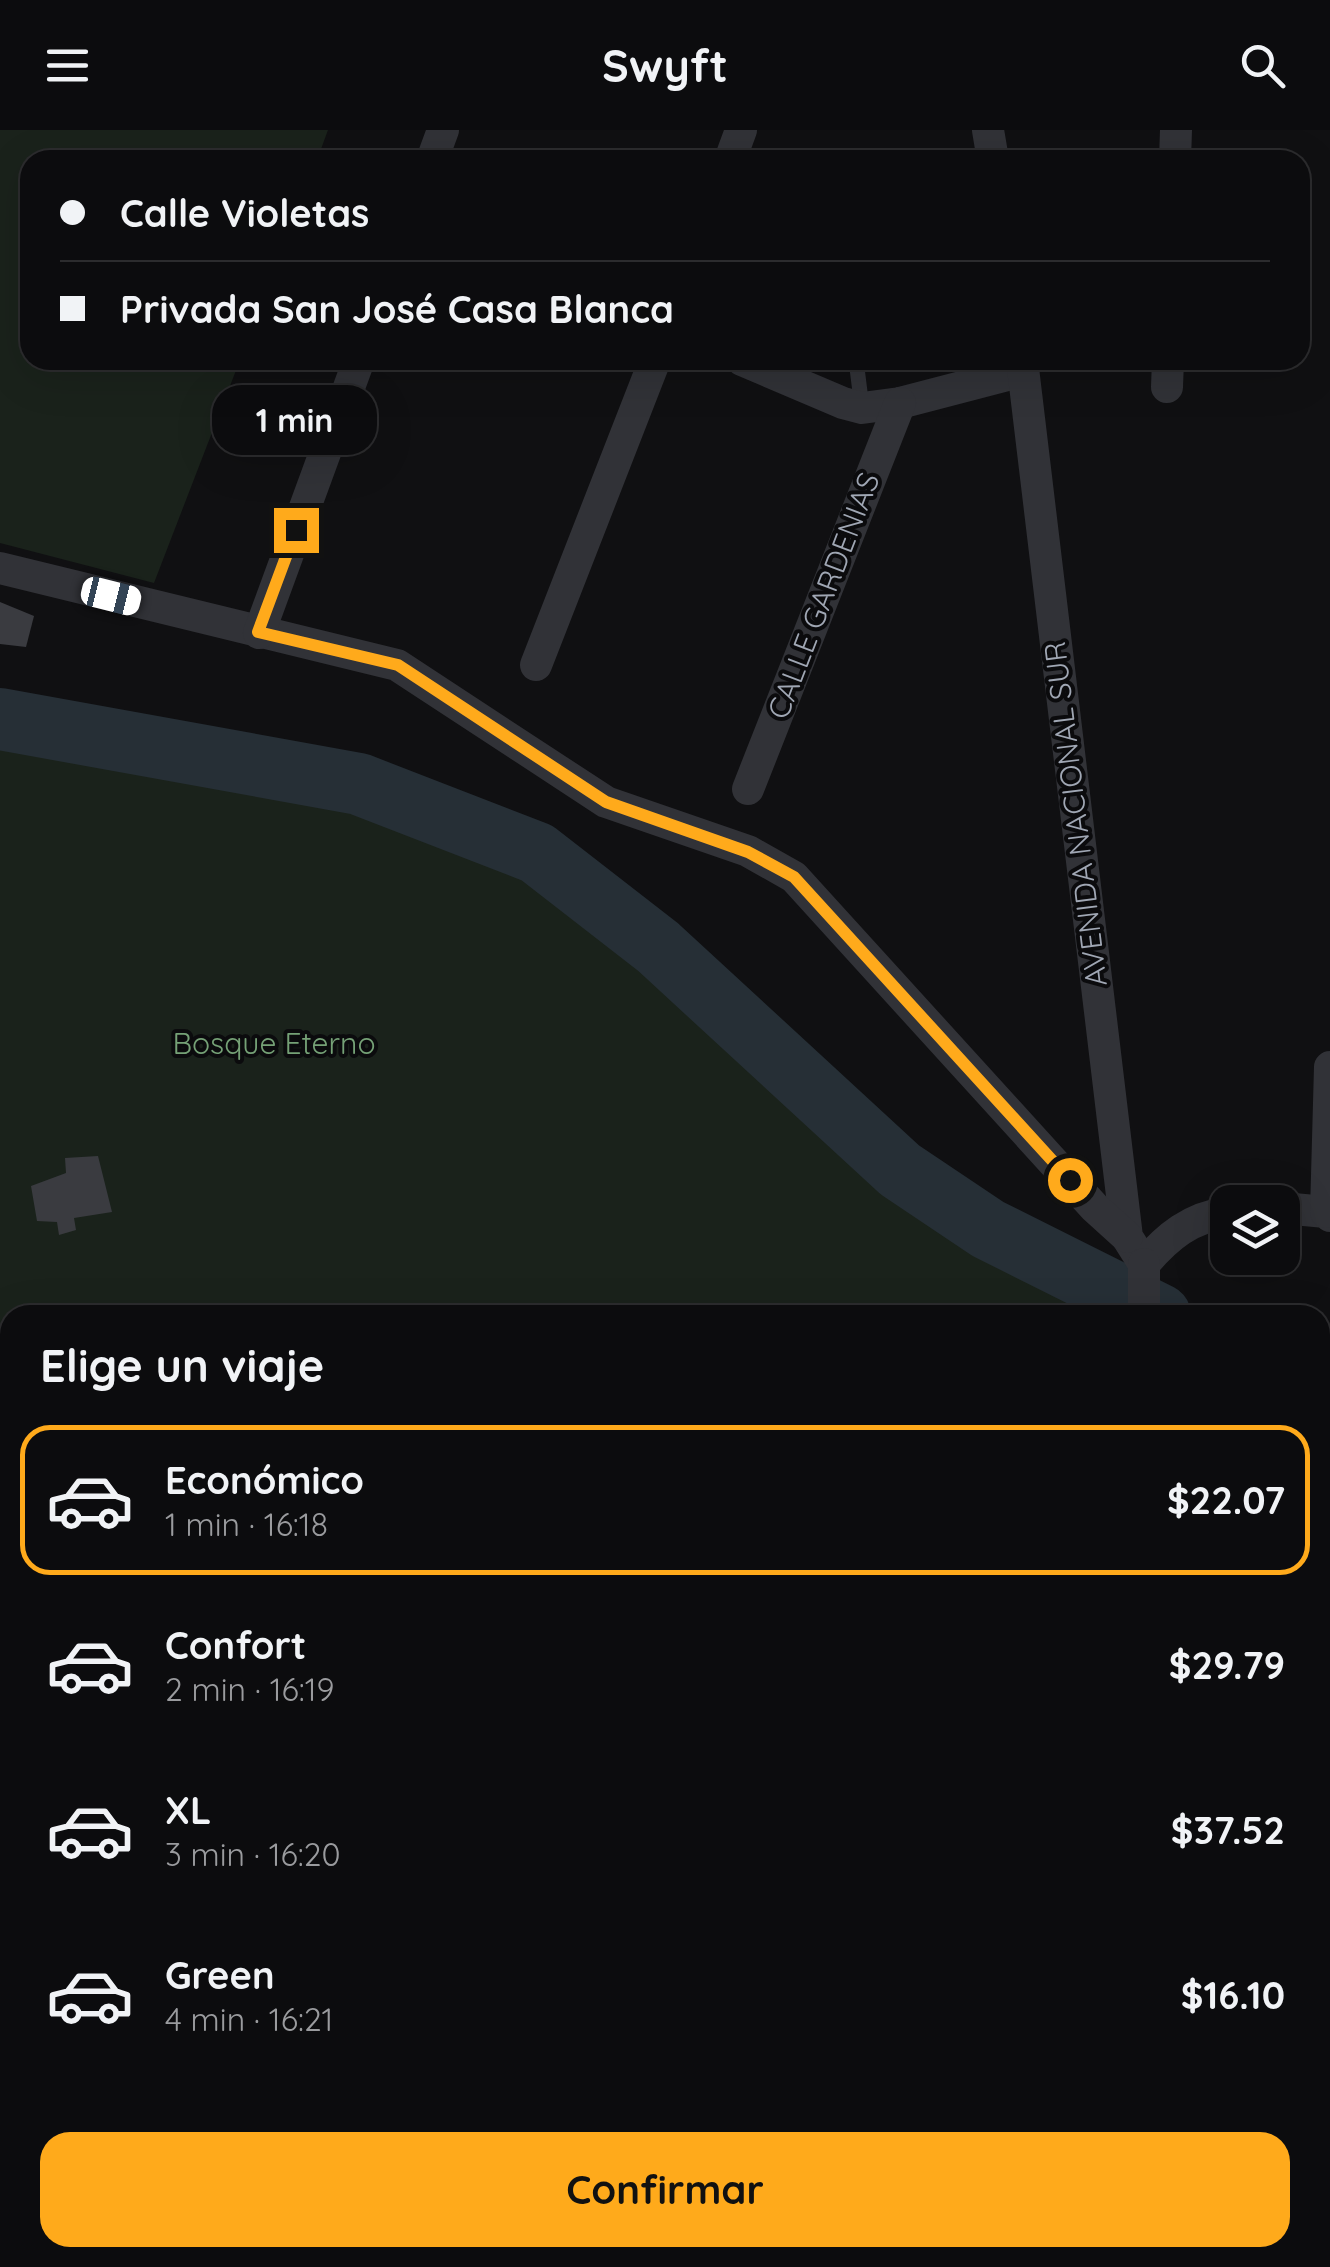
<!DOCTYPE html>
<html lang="es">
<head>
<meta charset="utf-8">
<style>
  body { margin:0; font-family:Quicksand,sans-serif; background:#151517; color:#f1f3f6; height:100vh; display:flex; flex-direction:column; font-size:38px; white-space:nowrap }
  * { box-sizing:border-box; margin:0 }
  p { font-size:32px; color:#9a9b9e }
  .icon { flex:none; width:55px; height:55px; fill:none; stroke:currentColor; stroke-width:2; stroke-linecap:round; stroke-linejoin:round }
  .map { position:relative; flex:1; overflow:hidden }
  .panel { position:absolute; left:0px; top:1175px; width:1330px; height:962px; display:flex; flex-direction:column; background:#0c0c0e; border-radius:30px 30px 0 0; box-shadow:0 10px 40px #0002,0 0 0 2px #2c2c2e }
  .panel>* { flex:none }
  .top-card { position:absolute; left:20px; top:20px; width:1290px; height:220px; border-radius:30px; box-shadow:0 10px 40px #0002,0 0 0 2px #2c2c2e; display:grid; align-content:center; height:220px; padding:0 40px; background:#0c0c0e }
  .fabs { position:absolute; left:1210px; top:1055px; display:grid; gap:20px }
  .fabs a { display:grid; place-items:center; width:90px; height:90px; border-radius:20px; background:#0c0c0e; box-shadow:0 10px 40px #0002,0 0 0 2px #2c2c2e; font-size:50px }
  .end { position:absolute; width:45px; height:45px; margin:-22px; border:12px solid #ffaa1b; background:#111; box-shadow:0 0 0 5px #111 }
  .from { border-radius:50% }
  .bubble { position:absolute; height:70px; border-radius:30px; background:#0c0c0e; box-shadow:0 10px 40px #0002,0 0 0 2px #2c2c2e; font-size:32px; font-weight:700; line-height:70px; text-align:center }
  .car { position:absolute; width:30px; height:60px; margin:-30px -15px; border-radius:12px; box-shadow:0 0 8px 2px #0007; background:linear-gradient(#fff 24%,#345 0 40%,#fff 0 76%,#345 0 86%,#fff 0) }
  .top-card b { display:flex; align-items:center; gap:35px; height:95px; font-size:38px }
  .top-card b+b { border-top:2px solid #2c2c2e }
  .top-card i { width:25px; height:25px; background:#f1f3f6 }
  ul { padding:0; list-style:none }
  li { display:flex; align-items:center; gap:30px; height:150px; margin:0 20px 15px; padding:0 20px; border:5px solid transparent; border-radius:30px }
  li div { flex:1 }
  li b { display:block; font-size:38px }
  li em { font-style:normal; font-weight:700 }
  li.selected { border-color:#ffaa1b }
  li>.icon { width:90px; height:90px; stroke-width:1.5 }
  h2 { padding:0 40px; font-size:45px; line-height:120px }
  .button { display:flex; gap:20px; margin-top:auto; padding:20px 40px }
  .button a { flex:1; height:115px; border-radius:30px; background:#ffaa1b; color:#111; font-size:40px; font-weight:700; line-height:115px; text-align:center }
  header { display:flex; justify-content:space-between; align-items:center; height:130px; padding:0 40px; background:#0c0c0e; font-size:45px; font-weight:700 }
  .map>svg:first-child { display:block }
  .green { fill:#1a221b }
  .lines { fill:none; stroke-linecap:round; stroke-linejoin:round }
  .river { stroke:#262f36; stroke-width:62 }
  .building { fill:#3a3b40 }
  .service { stroke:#313237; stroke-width:15 }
  .minor { stroke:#313237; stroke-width:32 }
  .route { stroke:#ffaa1b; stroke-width:12 }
  .labels { text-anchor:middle; stroke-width:8; stroke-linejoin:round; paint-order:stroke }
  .street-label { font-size:30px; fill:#a0a7b4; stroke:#0b0b0d }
  .park-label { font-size:30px; fill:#75a176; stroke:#0b0b0d }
</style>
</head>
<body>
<header><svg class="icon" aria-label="menu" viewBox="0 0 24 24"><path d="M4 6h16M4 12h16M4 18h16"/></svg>Swyft<svg class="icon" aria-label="search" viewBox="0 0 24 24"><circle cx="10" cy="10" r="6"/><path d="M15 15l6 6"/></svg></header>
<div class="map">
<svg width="1330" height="2137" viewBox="0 0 1330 2137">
  <rect width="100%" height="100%" fill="#101012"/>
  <g class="green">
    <path d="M0,0H328L317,30H30V230H240L154,453L0,413Z"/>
    <path d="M0,590L359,654L537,723L658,817L900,1040L988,1099L1160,1185H10V2128H1320V1285L1330,1292V2137H0Z"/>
  </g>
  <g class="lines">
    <g class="river">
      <path d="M0,589L359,654L537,723L658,817L900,1040L988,1099L1160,1185"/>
      <path d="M1320,1285L1330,1292"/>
    </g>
  </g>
  <g class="building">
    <path d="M0,472L34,486L26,517L0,514Z"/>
    <path d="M98,1026L112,1082L74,1088L76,1100L59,1105L57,1092L37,1091L31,1056L66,1043L65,1028Z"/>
  </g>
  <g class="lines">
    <path class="service" d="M856,230L862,278"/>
    <g class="minor">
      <path d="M988,0L993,30"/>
      <path d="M432,30L443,0"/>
      <path d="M730,30L741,0"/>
      <path d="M1175,30L1176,0"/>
      <path d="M742,230L843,273L862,278L900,273L1023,241"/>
      <path d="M1022,230L1127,1107L1144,1134"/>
      <path d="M1167,257L1168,230"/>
      <path d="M0,438L397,535L606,672L748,721L794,747L1095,1078L1127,1107"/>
      <path d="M259,503L359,230"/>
      <path d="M536,535L655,230"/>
      <path d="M748,659L900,273"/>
      <path d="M1282,1078L1326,1082L1330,1086"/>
      <path d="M1326,1082L1330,937"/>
      <path d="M1144,1134C1168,1106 1190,1088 1228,1082"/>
      <path d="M1144,1134V1185"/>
      <path d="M0,1411H10"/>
      <path d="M0,1835L10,1836"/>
      <path d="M1247,2128L1248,2137"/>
      <path d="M1288,2128L1290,2137"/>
    </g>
  </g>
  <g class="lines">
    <path class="route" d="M296,400L258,502L398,535L606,672L748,722L794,747L1070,1050"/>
  </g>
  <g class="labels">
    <g class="street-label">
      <text transform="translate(824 466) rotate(-69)" y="10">CALLE GARDENIAS</text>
      <text transform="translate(1076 684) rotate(-97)" y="10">AVENIDA NACIONAL SUR</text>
    </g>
    <g class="park-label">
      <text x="274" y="924">Bosque Eterno</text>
    </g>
  </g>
</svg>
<div class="fabs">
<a><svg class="icon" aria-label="layers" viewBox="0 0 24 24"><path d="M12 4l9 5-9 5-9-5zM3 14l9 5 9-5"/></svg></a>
</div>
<i class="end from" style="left:1070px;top:1050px"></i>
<i class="end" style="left:296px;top:400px"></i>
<div class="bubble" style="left:212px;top:255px;width:165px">1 min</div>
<i class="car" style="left:111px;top:466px;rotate:104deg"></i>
<div class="top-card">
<b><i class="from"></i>Calle Violetas</b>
<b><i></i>Privada San José Casa Blanca</b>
</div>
<section class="panel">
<h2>Elige un viaje</h2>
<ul>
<li class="selected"><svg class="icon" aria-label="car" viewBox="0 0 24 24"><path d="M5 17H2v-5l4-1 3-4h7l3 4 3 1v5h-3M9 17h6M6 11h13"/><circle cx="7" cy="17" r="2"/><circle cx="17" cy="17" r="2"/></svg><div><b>Económico</b><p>1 min · 16:18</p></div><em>$22.07</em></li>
<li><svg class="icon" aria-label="car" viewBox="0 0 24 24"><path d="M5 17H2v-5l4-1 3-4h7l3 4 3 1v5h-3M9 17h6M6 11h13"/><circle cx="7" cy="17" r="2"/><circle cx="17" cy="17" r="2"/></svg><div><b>Confort</b><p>2 min · 16:19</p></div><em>$29.79</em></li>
<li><svg class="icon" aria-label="car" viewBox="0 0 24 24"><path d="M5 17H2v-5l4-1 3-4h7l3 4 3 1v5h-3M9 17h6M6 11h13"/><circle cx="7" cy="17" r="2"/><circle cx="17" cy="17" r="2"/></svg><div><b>XL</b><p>3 min · 16:20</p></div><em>$37.52</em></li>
<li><svg class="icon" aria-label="car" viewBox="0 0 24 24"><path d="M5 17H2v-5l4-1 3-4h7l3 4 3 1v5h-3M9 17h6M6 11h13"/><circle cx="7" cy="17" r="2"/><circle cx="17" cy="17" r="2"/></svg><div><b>Green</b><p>4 min · 16:21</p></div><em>$16.10</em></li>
</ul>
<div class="button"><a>Confirmar</a></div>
</section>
</div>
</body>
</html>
